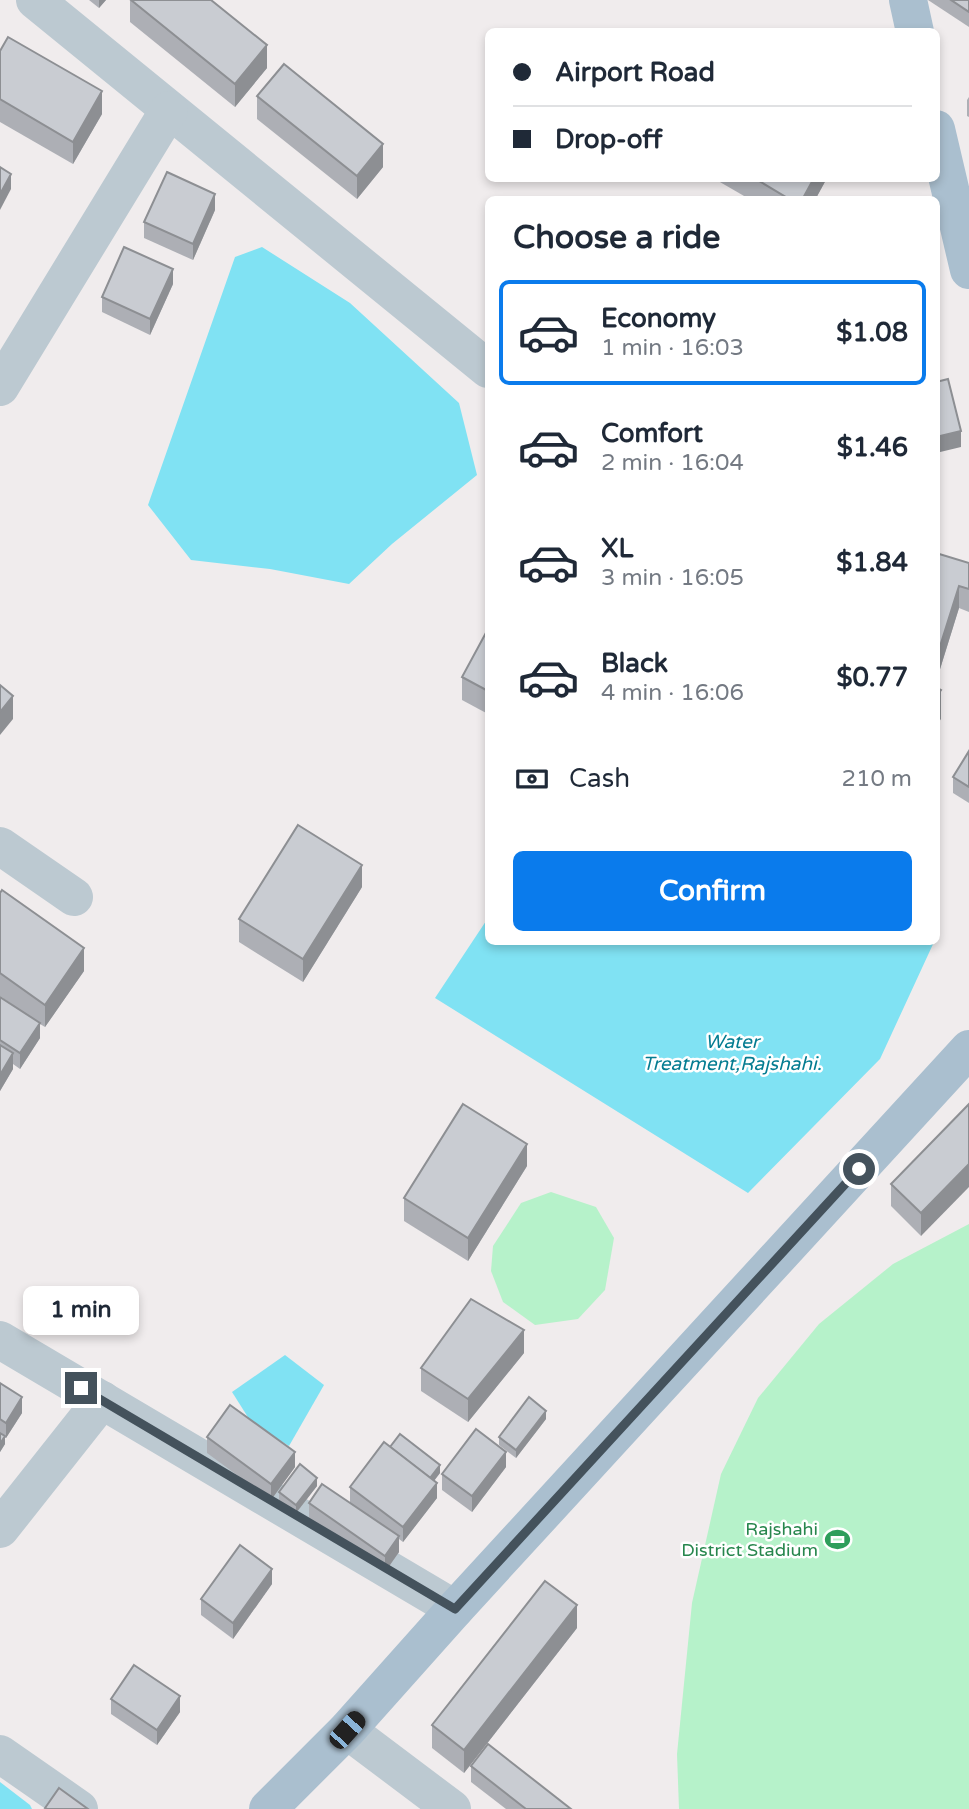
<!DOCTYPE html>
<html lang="en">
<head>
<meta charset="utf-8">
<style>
  body { margin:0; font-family:"Varela Round",sans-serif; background:#f6f6f7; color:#1f2937; height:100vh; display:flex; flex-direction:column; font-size:26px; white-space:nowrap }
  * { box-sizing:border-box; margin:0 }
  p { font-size:23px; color:#747a83 }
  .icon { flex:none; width:38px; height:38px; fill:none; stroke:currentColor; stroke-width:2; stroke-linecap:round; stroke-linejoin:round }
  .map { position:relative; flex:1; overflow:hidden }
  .panel { position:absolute; left:485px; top:196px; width:455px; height:749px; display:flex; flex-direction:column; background:#fff; border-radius:10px; box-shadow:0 4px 10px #0003 }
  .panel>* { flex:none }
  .hud { position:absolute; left:485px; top:28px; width:455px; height:154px; border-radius:10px; box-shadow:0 4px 10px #0003; display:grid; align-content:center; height:154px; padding:0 28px; background:#fff }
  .end { position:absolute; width:32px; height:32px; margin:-16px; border:9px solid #44525c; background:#fff; box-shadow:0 0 0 4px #fff }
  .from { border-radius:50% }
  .bubble { position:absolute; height:49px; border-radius:10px; background:#fff; box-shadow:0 4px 10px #0003; font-size:23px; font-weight:700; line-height:49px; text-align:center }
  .car { position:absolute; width:21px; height:42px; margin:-21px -10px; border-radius:9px; box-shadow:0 0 5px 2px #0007; background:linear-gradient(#222 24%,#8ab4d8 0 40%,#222 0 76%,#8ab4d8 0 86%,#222 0) }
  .hud b { display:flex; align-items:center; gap:24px; height:66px; font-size:26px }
  .hud b+b { border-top:2px solid #e0e1e3 }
  .hud i { width:18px; height:18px; background:#1f2937 }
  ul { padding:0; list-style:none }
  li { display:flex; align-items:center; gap:21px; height:105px; margin:0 14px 10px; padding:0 14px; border:4px solid transparent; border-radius:10px }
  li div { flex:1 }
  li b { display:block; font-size:26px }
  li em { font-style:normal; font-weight:700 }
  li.current { border-color:#0a7bec }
  li>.icon { width:63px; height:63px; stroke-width:1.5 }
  h2 { padding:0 28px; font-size:32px; line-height:84px }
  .pay { display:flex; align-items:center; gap:18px; height:77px; padding:0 28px; font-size:26px }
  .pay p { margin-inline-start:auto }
  .action { display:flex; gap:14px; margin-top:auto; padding:14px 28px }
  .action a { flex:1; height:80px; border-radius:10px; background:#0a7bec; color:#fff; font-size:28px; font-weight:700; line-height:80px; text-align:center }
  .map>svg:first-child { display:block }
  .green { fill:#b6f2ca }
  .water { fill:#80e2f3 }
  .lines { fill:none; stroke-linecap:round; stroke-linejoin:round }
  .minor { stroke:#bcc9d1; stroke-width:38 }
  .major { stroke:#aabfcf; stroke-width:38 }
  .wall { fill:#adafb5 }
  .shaded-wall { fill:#8d8f93 }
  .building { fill:#c9ccd2; stroke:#8d8f93; stroke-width:2 }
  .route { stroke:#44525c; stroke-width:9 }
  .labels { text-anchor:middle; stroke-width:5; stroke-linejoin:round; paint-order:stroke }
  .leisure-label { font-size:18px; fill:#27864d; stroke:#fff; text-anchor:end }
  .water-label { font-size:19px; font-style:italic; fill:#047c91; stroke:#fff }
</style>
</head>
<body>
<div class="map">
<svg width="969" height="1809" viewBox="0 0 969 1809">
  <rect width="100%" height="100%" fill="#f0eced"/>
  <g class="green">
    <path d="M551,1192L596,1207L614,1238L605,1290L578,1319L535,1325L503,1302L491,1271L493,1246L521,1203Z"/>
    <path d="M969,1224V1809H679L677,1754L692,1603L721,1474L758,1398L819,1324L893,1264Z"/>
  </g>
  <g class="water">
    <path d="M262,247L350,303L459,403L477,475L392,544L349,584L270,569L191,560L148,505L235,257Z"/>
    <path d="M488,918V942H934L880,1059L748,1193L435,998Z"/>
    <path d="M285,1355L324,1385L289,1446L251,1422L232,1392Z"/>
    <path d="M0,1782L30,1805L32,1809H0Z"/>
  </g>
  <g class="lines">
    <g class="minor">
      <path d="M35,0L488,369"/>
      <path d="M0,387L169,110"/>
      <path d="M0,846L74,897"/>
      <path d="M0,1340L455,1609"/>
      <path d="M0,1529L102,1400"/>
      <path d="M347,1730L452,1809"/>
      <path d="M0,1754L79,1809"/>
    </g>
    <g class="major">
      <path d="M908,0L915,32"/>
      <path d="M936,129L969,270"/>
      <path d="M268,1809L347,1730L455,1609L969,1049"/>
    </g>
  </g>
  <g class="wall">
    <path d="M89,0H106L99,8Z"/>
    <path d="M130,0L267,68L235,107L130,22Z"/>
    <path d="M928,0H969V27Z"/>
    <path d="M0,51L102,114L73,164L0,122Z"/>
    <path d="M257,96L383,167L357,199L257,119Z"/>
    <path d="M969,97V117L967,116V100Z"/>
    <path d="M713,178H827L815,200H751Z"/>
    <path d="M215,210L193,260L144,238V222Z"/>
    <path d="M173,284L150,335L102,312V297Z"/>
    <path d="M936,553L969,563V612L959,608L936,682Z"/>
    <path d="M488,629V714L462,700V677Z"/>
    <path d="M969,751V803L953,793V777Z"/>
    <path d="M362,887L303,982L239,942V919Z"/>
    <path d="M0,893L84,971L45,1027L40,1024V1038L20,1069L13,1064V1069L0,1091V997L17,1008L0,996Z"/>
    <path d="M969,1104L921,1236L891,1206V1184Z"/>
    <path d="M527,1166L468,1261L404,1221V1198Z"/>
    <path d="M524,1353L468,1422L421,1391V1368Z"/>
    <path d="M0,1383L22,1413L6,1438H5V1444L0,1452Z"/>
    <path d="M546,1419L516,1458L499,1445V1437Z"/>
    <path d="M207,1437L295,1467L271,1500L207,1453Z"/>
    <path d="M506,1467L472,1512L442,1490V1474Z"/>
    <path d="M440,1473L434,1481L437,1498L403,1542L399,1539V1552L385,1572L309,1519V1503L350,1502V1487Z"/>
    <path d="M317,1486L296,1513L279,1500V1492Z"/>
    <path d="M272,1584L233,1639L201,1615V1599Z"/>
    <path d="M577,1628L464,1773L432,1748V1725Z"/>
    <path d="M111,1699L180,1712L157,1745L111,1714Z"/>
    <path d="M471,1766L571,1809H506L471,1782Z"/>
  </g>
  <g class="shaded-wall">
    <path d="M99,0H106L99,8Z"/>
    <path d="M267,45V68L235,107V84Z"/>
    <path d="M102,91V114L73,164V142Z"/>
    <path d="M383,144V167L357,199V176Z"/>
    <path d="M11,174V189L0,210V194Z"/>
    <path d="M814,178H827L815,200H802Z"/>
    <path d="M215,194V210L193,260V244Z"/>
    <path d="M173,269V284L150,335V319Z"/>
    <path d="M961,431V447L936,453V437Z"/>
    <path d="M959,586V608L936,682V659Z"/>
    <path d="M941,690V719L936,726V697Z"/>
    <path d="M13,696V719L0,735V712Z"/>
    <path d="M362,865V887L303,982V959Z"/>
    <path d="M84,948V971L45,1027V1005Z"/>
    <path d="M40,1023V1038L20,1069V1053Z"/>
    <path d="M13,1053V1069L0,1091V1075Z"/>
    <path d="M527,1144V1166L468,1261V1238Z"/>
    <path d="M969,1164V1187L921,1236V1213Z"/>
    <path d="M524,1330V1353L468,1422V1399Z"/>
    <path d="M22,1397V1413L6,1438V1423Z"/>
    <path d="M546,1411V1419L516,1458V1450Z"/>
    <path d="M5,1436V1444L0,1452V1444Z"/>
    <path d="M295,1452V1467L271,1500V1484Z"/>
    <path d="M506,1452V1467L472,1512V1496Z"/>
    <path d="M440,1465V1473L429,1487V1479Z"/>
    <path d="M317,1478V1486L296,1513V1505Z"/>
    <path d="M437,1483V1498L403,1542V1527Z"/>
    <path d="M399,1536V1552L385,1572V1556Z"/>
    <path d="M272,1569V1584L233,1639V1623Z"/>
    <path d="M577,1605V1628L464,1773V1750Z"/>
    <path d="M180,1696V1712L157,1745V1730Z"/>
  </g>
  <g class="building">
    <path d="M131,0H211L267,45L235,84Z"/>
    <path d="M951,0H969V12Z"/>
    <path d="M8,37L102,91L73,142L0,99V51Z"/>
    <path d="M284,64L383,144L357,176L257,96Z"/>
    <path d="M0,167L11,174L0,194Z"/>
    <path d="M167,172L215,194L193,244L144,222Z"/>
    <path d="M754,178H814L802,200H791Z"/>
    <path d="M124,247L173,269L150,319L102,297Z"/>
    <path d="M948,379L961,431L936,437V382Z"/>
    <path d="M936,553L969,563V589L959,586L936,659Z"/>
    <path d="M488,629V691L462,677Z"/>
    <path d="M0,685L13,696L0,712Z"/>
    <path d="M936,687L941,690L936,697Z"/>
    <path d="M969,751V787L953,777Z"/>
    <path d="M298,825L362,865L303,959L239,919Z"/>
    <path d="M2,890L84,948L45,1005L0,973V893Z"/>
    <path d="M0,997L40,1023L20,1053L0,1040Z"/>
    <path d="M0,1045L13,1053L0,1075Z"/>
    <path d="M463,1104L527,1144L468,1238L404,1198Z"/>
    <path d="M969,1104V1164L921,1213L891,1184Z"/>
    <path d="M471,1299L524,1330L468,1399L421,1368Z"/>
    <path d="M0,1383L22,1397L6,1423L0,1419Z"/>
    <path d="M529,1397L546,1411L516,1450L499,1437Z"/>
    <path d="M230,1405L295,1452L271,1484L207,1437Z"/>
    <path d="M476,1429L506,1452L472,1496L442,1474Z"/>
    <path d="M0,1433L5,1436L0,1444Z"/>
    <path d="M400,1434L440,1465L430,1478L390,1447Z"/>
    <path d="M384,1442L437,1483L403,1527L350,1487Z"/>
    <path d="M300,1464L317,1478L296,1505L279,1492Z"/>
    <path d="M322,1484L399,1536L385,1556L309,1503Z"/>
    <path d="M240,1545L272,1569L233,1623L201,1599Z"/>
    <path d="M545,1581L577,1605L464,1750L432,1725Z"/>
    <path d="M134,1665L180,1696L157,1730L111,1699Z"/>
    <path d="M488,1744L571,1809H526L471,1766Z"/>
    <path d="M59,1788L88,1809H47L45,1808Z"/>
  </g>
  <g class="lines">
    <path class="route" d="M81,1388L455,1609L859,1169"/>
  </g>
  <defs>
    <symbol id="stadium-bare" viewBox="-9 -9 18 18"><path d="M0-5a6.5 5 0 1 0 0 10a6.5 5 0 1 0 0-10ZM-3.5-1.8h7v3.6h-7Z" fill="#2e9e5b" stroke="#fff" stroke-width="2.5" paint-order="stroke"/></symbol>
  </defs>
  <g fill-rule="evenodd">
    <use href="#stadium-bare" x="820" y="1522" width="35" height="35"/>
  </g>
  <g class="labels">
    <g class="leisure-label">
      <text x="818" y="1535">Rajshahi<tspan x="818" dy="21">District Stadium</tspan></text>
    </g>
    <g class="water-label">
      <text x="732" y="1048">Water<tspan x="732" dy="22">Treatment,Rajshahi.</tspan></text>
    </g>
  </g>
</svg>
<i class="end from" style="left:859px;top:1169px"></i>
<i class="end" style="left:81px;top:1388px"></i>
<div class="bubble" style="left:23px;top:1286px;width:116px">1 min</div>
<i class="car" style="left:347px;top:1730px;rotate:42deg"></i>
<div class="hud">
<b><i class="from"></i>Airport Road</b>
<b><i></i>Drop-off</b>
</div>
<section class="panel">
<h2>Choose a ride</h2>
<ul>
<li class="current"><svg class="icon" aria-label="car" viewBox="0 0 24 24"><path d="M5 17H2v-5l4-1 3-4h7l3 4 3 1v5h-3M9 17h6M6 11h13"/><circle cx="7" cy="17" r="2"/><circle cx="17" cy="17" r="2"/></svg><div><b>Economy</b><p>1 min · 16:03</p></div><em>$1.08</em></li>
<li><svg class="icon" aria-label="car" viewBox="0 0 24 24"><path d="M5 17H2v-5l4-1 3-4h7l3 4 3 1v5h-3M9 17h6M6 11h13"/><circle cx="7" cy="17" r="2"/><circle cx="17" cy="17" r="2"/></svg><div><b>Comfort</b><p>2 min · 16:04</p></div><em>$1.46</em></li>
<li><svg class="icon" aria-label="car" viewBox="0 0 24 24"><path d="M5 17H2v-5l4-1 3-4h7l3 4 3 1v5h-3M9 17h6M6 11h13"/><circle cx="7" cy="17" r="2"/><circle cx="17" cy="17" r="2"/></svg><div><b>XL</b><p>3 min · 16:05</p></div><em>$1.84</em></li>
<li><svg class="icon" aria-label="car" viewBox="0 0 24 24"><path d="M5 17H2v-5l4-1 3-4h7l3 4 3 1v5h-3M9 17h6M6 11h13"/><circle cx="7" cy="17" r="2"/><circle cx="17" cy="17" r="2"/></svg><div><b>Black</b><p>4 min · 16:06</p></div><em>$0.77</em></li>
</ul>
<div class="pay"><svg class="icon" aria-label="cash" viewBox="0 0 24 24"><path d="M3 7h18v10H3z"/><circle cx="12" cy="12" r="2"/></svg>Cash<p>210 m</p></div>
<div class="action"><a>Confirm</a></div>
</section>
</div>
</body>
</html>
